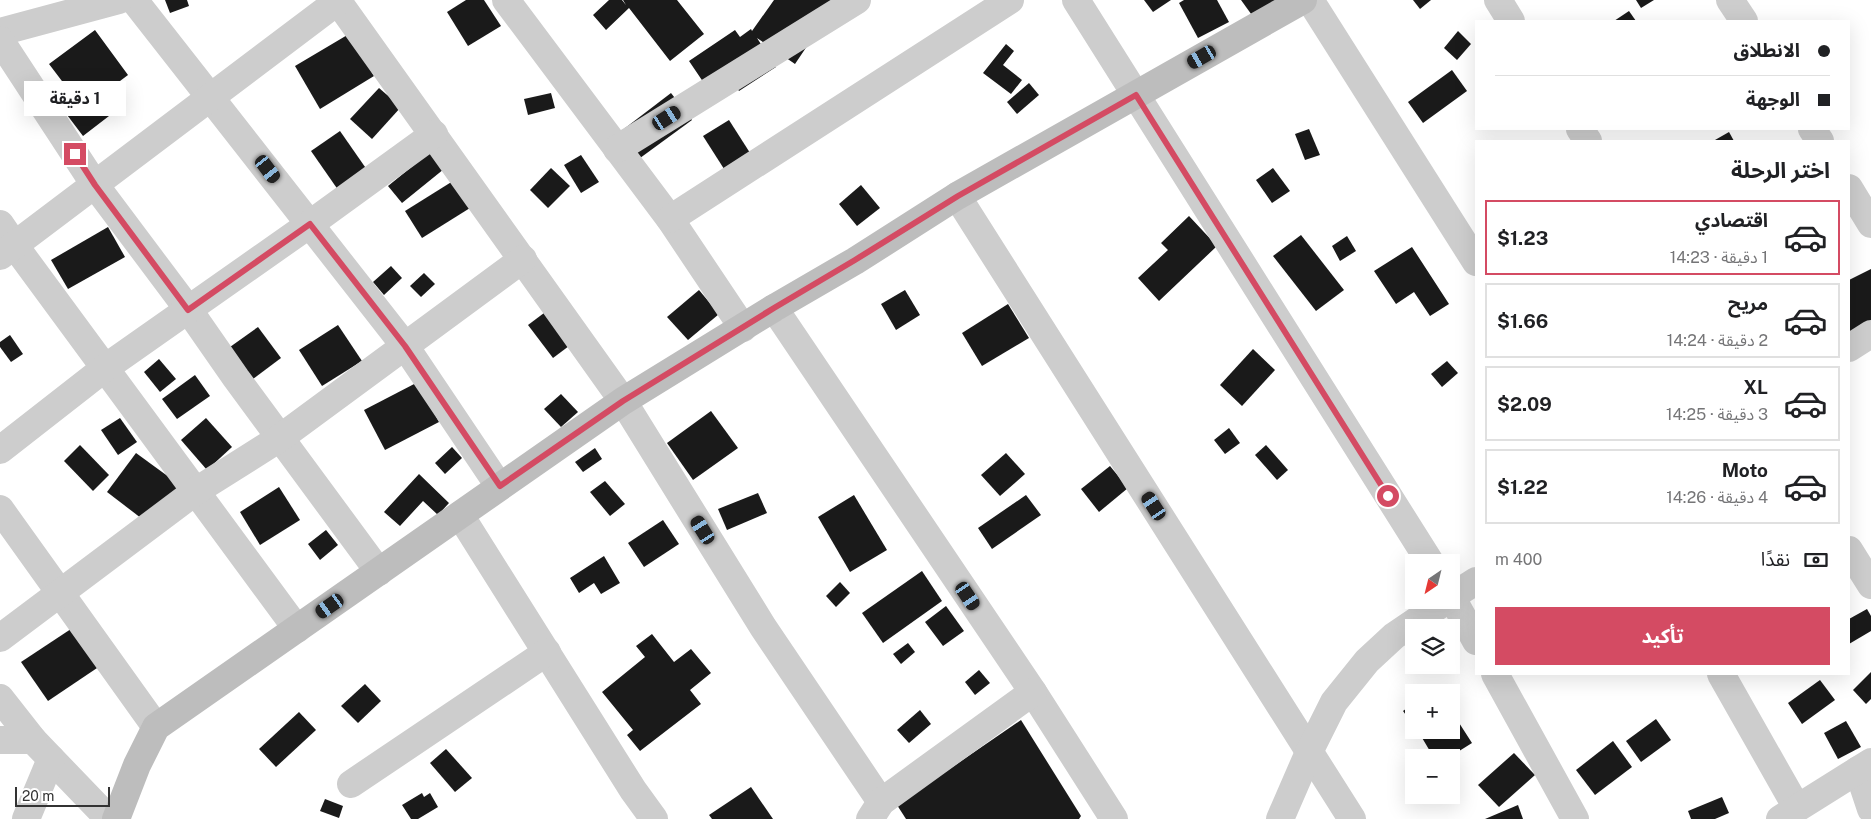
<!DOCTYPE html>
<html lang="ar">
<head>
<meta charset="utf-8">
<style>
  body { margin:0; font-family:"Public Sans","Noto Sans Arabic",sans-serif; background:#f2f2f2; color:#202124; direction:rtl; height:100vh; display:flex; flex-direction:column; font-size:19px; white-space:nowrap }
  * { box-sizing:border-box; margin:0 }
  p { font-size:16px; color:#757577 }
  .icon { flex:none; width:28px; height:28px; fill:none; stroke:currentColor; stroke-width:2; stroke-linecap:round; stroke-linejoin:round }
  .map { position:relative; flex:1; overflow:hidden; direction:ltr }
  .drawer { position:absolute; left:1475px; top:140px; width:375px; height:535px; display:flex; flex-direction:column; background:#fff; border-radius:0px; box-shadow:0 5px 20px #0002; direction:rtl }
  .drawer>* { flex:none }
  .top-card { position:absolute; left:1475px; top:20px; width:375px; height:110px; border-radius:0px; box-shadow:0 5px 20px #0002; direction:rtl; display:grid; align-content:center; height:110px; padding:0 20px; background:#fff }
  .needle { width:32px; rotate:215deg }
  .buttons { position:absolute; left:1405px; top:554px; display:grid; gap:10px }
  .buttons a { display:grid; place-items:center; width:55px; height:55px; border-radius:0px; background:#fff; box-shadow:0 5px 20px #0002; font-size:25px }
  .scale { position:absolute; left:15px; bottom:12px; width:95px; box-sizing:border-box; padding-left:5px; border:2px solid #333; border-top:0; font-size:14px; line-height:18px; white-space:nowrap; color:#333; -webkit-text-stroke:4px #fff; paint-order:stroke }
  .end { position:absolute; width:22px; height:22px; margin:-11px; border:6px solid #d44b63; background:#fff; box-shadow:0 0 0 2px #fff }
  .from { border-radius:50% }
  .bubble { position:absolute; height:35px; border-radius:0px; background:#fff; box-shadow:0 5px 20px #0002; font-size:16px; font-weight:700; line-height:35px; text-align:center; direction:rtl }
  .car { position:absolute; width:15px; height:30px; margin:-15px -8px; border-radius:6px; box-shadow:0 0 4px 1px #0007; background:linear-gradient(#222 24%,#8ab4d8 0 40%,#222 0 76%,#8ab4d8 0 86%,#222 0) }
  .top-card b { display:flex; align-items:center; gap:18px; height:48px; font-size:19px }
  .top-card b+b { border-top:1px solid #e0e0e0 }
  .top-card i { width:12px; height:12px; background:#202124 }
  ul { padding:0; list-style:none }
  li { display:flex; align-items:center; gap:15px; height:75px; margin:0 10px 8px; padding:0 10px; border:2px solid #e0e0e0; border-radius:0px }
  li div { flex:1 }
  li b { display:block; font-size:19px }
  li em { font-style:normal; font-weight:700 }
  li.active { border-color:#d44b63 }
  li>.icon { width:45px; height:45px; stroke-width:1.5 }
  h2 { padding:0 20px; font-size:22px; line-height:60px }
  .pay { display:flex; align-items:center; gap:12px; height:55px; padding:0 20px; font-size:19px }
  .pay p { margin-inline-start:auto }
  .primary-button { display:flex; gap:10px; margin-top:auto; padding:10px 20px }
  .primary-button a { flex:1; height:58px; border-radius:0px; background:#d44b63; color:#fff; font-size:20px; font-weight:700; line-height:58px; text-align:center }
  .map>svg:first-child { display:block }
  .building { fill:#1a1a1a }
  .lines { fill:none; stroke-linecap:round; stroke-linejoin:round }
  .street { stroke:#cdcdcd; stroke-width:28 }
  .secondary { stroke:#bdbdbd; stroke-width:28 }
  .route { stroke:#d44b63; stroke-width:6 }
</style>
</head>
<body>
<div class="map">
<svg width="1871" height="819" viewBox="0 0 1871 819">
  <rect width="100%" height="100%" fill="#fff"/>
  <g class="building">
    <path d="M165,0H187L189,6L170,13Z"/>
    <path d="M466,0H484L501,26L468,46L447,12Z"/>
    <path d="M609,0H622L626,5L623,0H677L704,34L670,61L629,8L606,30L593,15Z"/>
    <path d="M774,0H838L795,64L757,38L776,67L739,91L732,81L712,95L689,61L735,30L740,37L751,29L752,31Z"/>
    <path d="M1144,0H1171L1153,12Z"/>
    <path d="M1184,0H1217L1229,22L1198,38L1179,3Z"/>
    <path d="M1241,0H1278L1254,18Z"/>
    <path d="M1413,0H1431L1420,9Z"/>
    <path d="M1636,0H1654L1641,8Z"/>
    <path d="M1629,11L1636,21H1614Z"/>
    <path d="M95,30L128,75L96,99L109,116L83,136L55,99L68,89L49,64Z"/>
    <path d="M1458,31L1471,44L1457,60L1444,48Z"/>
    <path d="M349,34L374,76L320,109L295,66Z"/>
    <path d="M1006,44L1014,51L1003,65L1022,80L1011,94L983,73Z"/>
    <path d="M1452,70L1467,91L1423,123L1408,102Z"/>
    <path d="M1029,83L1039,95L1017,114L1007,102Z"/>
    <path d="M379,88L401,107L372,139L350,119Z"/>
    <path d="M551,93L555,108L528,115L524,99Z"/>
    <path d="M671,93L692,120L636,161L616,135Z"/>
    <path d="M729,120L759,167L733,183L703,136Z"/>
    <path d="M1309,129L1320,155L1305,160L1295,134Z"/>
    <path d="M340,131L372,177L343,197L311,151Z"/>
    <path d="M1729,132L1734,141H1716L1715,140Z"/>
    <path d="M430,152L444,169L402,203L388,186Z"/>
    <path d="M581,155L599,182L581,193L564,165Z"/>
    <path d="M551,168L570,186L548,208L530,190Z"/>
    <path d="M1273,168L1290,191L1272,203L1256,180Z"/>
    <path d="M453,181L470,208L422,238L405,211Z"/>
    <path d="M861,185L880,208L857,226L839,204Z"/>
    <path d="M1189,216L1217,246L1159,301L1138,278L1168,250L1161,243Z"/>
    <path d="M108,227L125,257L68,289L51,260Z"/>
    <path d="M1301,235L1344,290L1316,311L1273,256Z"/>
    <path d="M1347,236L1356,251L1340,261L1332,246Z"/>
    <path d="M1412,247L1449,304L1430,316L1414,292L1396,304L1374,271Z"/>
    <path d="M391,266L402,278L384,295L373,282Z"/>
    <path d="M1871,269V334L1849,336V280Z"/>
    <path d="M424,273L435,284L421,297L410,286Z"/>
    <path d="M699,290L719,314L688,340L667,317Z"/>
    <path d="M905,290L920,315L896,330L881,304Z"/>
    <path d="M1008,304L1029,338L982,366L962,333Z"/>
    <path d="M548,310L573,343L553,358L528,325Z"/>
    <path d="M338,325L362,361L322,386L299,350Z"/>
    <path d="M258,327L281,358L253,379L230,347Z"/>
    <path d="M10,335L23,354L11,362L0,347V342Z"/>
    <path d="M1253,349L1275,370L1242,406L1220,385Z"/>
    <path d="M159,359L176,379L160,392L144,372Z"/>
    <path d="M1447,361L1458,373L1442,387L1431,374Z"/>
    <path d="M195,375L210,396L177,419L162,399Z"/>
    <path d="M418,382L439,422L385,450L364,410Z"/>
    <path d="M561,394L578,412L561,427L544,409Z"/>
    <path d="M711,411L738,448L693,480L667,443Z"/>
    <path d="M120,418L137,442L118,455L101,430Z"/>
    <path d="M206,418L232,447L207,470L181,440Z"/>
    <path d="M1229,428L1240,443L1225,454L1214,440Z"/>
    <path d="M80,445L109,475L93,491L64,461Z"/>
    <path d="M1266,445L1288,470L1277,480L1255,455Z"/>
    <path d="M452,447L462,458L445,474L435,463Z"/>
    <path d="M595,448L602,459L583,472L575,462Z"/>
    <path d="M136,453L184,488L154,528L107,492Z"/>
    <path d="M1006,453L1025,474L1000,496L981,475Z"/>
    <path d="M1110,466L1128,488L1099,512L1081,489Z"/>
    <path d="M419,474L449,503L438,515L423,501L400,526L384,512Z"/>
    <path d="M605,481L625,504L610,516L590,492Z"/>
    <path d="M279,487L300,520L260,545L240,512Z"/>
    <path d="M758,493L767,513L727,530L718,509Z"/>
    <path d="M854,495L887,550L850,572L818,517Z"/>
    <path d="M1026,495L1041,515L992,549L978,528Z"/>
    <path d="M663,520L679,544L644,567L628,543Z"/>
    <path d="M326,530L338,545L320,560L308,544Z"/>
    <path d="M604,556L620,583L601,594L594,583L579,593L570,578Z"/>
    <path d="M922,571L942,601L883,643L862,613Z"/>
    <path d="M840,582L850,593L836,607L826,596Z"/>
    <path d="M946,606L964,631L943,646L925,622Z"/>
    <path d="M1867,609L1871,616V631L1849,644V619Z"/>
    <path d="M77,625L103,664L48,701L21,662Z"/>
    <path d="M652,634L674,662L691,649L711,673L690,690L701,704L640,751L627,735L633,730L602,692L645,657L636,646Z"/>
    <path d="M908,643L915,652L901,664L893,654Z"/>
    <path d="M979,670L990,683L975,695L965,682Z"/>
    <path d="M1871,672V699L1866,704L1853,690Z"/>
    <path d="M1820,680L1835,700L1802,724L1788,703Z"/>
    <path d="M365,684L381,701L358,723L341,706Z"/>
    <path d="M1442,684L1448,692H1429Z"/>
    <path d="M1414,703V726L1403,711Z"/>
    <path d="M920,710L931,724L909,743L897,730Z"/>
    <path d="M299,712L316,730L276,767L259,749Z"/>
    <path d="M1454,715L1472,743L1448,758H1434L1421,736L1430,730H1451V717Z"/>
    <path d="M1656,719L1671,740L1641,762L1626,741Z"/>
    <path d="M1021,720L1081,816L1079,819H906L897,805Z"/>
    <path d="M1846,721L1861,747L1838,759L1824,733Z"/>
    <path d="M1613,741L1632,767L1595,795L1576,770Z"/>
    <path d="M446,749L472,778L455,792L430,763Z"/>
    <path d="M1514,753L1535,775L1499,807L1478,785Z"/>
    <path d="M751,787L773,819H712L709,815Z"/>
    <path d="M422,793L424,797L430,793L438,807L418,819H411L402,805Z"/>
    <path d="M1722,797L1729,813L1715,819H1691L1688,811Z"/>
    <path d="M325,799L343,806L339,818L320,811Z"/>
    <path d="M1518,805L1523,819H1485Z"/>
  </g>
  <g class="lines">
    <g class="street">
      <path d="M134,0L405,346L499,486"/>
      <path d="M337,0L623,401L763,627L881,802"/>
      <path d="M506,0L670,219L743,328"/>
      <path d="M1076,0L1430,562"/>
      <path d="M1310,0L1476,262"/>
      <path d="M1498,0L1511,21"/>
      <path d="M1730,0L1744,21"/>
      <path d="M0,32L119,0"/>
      <path d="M0,40L95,185L188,309L236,378L379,572"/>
      <path d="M1580,129L1588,141"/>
      <path d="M1812,129L1820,141"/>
      <path d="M617,149L857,0"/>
      <path d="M1849,188L1871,224"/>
      <path d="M957,196L1352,819"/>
      <path d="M670,219L1010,0"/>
      <path d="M0,224L15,246L297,629"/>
      <path d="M0,256L338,1"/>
      <path d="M774,308L1033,692L1114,819"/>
      <path d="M1849,348L1871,334"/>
      <path d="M0,450L105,368L310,224L434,134"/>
      <path d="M0,509L156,727"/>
      <path d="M460,515L633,790L654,819"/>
      <path d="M1849,550L1871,585"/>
      <path d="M1451,596L1476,641"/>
      <path d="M1451,597L1476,581"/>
      <path d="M0,638L196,491L280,438L523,259"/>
      <path d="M1495,674L1575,819"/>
      <path d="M1721,674L1797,808"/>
      <path d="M0,698L33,740L109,819"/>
      <path d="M0,740H33"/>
      <path d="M1858,770L1871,809"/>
      <path d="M351,784L547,652"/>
      <path d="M26,819L51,759"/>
      <path d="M870,819L881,802L1033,692"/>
      <path d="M1280,819L1310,750L1334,702L1367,661L1394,636L1447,600"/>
      <path d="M1780,819L1871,762"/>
    </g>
    <path class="secondary" d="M116,819L137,765L156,727L623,401L774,308L855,261L957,196L1303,0"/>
  </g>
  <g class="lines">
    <path class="route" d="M75,154L95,185L188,310L310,224L405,346L500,486L623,401L774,308L855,260L958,196L1136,95L1388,496"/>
  </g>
</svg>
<div class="buttons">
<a><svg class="needle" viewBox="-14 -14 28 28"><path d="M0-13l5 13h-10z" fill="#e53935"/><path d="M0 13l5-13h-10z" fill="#757577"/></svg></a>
<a><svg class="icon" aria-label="layers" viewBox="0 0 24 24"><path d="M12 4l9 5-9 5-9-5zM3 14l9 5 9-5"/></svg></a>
<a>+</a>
<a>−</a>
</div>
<div class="scale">20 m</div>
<i class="end from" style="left:1388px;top:496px"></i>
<i class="end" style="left:75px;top:154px"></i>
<div class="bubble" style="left:24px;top:81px;width:102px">1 دقيقة</div>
<i class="car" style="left:1202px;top:57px;rotate:240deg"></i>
<i class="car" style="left:667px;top:118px;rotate:58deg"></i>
<i class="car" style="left:268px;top:169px;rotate:143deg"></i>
<i class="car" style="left:1154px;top:506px;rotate:327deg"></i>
<i class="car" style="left:703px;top:530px;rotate:328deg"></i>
<i class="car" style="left:968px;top:596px;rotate:146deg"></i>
<i class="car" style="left:330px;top:606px;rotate:235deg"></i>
<div class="top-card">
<b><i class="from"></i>الانطلاق</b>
<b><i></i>الوجهة</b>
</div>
<section class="drawer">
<h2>اختر الرحلة</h2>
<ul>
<li class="active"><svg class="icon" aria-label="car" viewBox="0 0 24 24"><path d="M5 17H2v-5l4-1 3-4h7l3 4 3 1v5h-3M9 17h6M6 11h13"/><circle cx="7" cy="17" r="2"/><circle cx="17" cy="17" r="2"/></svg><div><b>اقتصادي</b><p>1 دقيقة · 14:23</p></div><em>$1.23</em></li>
<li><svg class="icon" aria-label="car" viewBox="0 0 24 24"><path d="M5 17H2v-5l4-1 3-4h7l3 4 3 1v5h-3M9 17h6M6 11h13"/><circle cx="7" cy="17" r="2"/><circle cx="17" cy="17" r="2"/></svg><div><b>مريح</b><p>2 دقيقة · 14:24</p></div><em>$1.66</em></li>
<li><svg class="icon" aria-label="car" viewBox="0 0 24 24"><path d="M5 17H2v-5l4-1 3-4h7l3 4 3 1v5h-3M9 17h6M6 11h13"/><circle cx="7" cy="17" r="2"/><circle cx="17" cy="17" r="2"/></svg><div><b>XL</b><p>3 دقيقة · 14:25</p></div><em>$2.09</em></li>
<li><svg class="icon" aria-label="car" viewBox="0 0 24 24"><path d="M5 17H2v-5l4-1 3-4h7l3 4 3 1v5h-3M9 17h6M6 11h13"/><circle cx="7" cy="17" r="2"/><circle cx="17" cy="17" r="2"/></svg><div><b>Moto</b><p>4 دقيقة · 14:26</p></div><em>$1.22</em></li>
</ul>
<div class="pay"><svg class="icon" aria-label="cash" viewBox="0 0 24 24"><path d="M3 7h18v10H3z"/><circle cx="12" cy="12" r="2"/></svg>نقدًا<p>400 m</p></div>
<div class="primary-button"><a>تأكيد</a></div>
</section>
</div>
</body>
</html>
